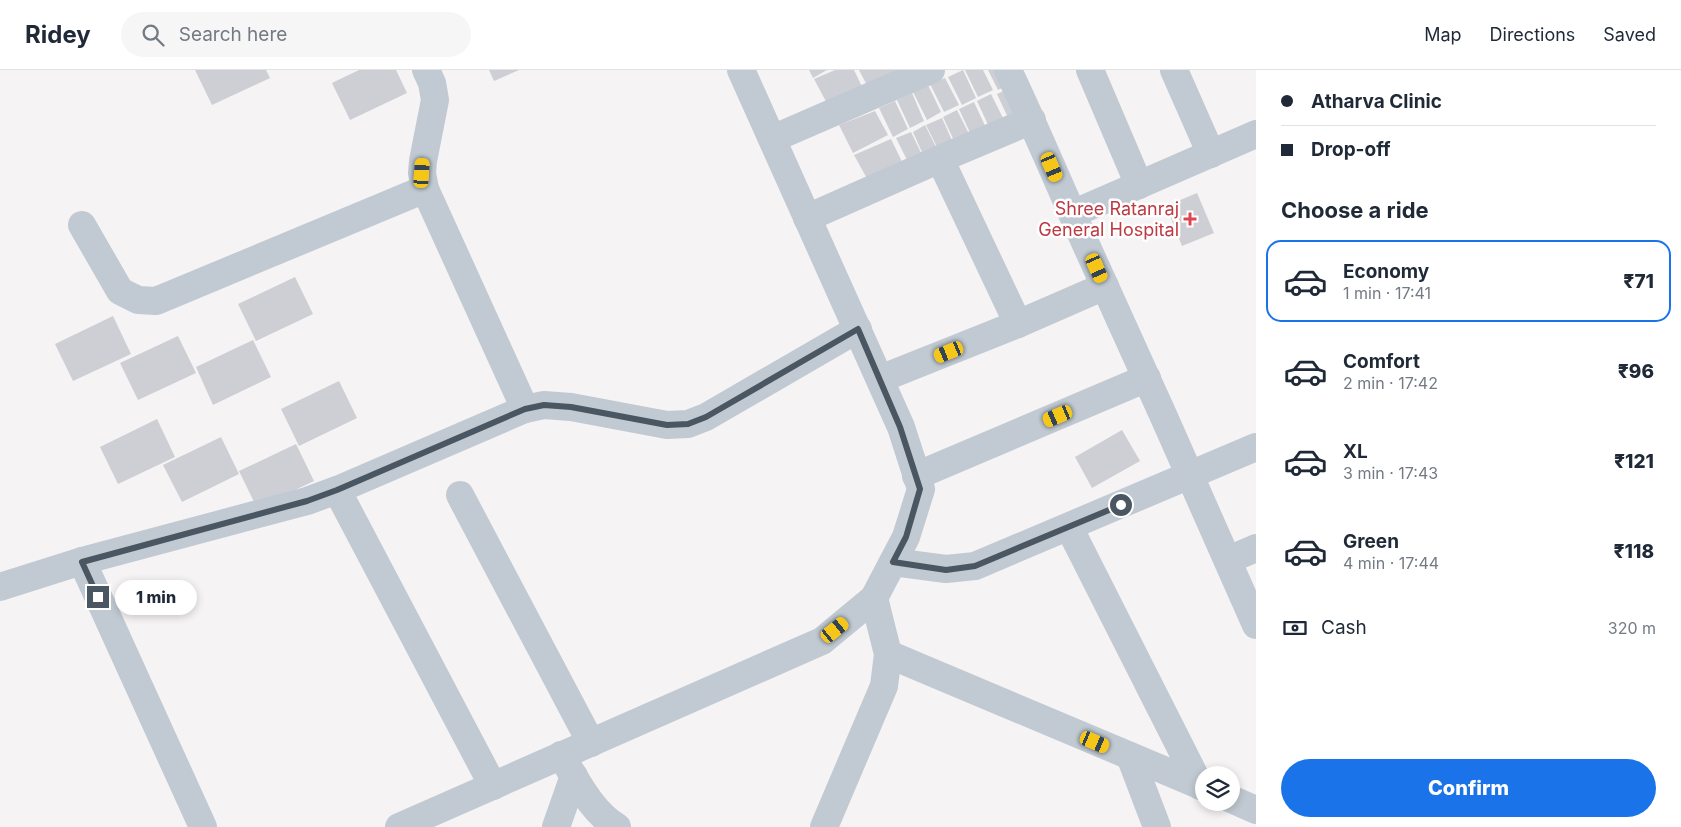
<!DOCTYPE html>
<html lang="en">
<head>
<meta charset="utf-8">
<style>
  body { margin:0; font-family:Inter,sans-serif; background:#f6f6f7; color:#1f2937; height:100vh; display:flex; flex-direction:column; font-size:19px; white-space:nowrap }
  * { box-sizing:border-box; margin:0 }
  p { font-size:16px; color:#747a83 }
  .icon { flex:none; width:28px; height:28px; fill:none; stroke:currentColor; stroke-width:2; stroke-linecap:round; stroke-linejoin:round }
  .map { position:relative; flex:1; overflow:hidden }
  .sheet { display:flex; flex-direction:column; background:#fff; width:425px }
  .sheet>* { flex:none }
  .guide { display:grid; align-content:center; height:110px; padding:0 25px; background:#fff }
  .buttons { position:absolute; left:1195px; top:696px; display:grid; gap:10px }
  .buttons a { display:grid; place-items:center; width:45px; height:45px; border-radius:50%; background:#fff; box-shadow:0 2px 8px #0003; font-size:25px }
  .end { position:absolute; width:22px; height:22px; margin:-11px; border:6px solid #4a5661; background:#fff; box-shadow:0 0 0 2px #fff }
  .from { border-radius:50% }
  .bubble { position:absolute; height:35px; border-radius:18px; background:#fff; box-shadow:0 2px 8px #0003; font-size:16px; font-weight:800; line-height:35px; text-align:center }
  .car { position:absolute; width:15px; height:30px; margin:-15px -8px; border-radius:6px; box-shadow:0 0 4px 1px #0007; background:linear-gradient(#f5c518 24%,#345 0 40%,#f5c518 0 76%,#345 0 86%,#f5c518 0) }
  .guide b { display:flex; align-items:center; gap:18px; height:48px; font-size:19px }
  .guide b+b { border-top:1px solid #e0e1e3 }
  .guide i { width:12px; height:12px; background:#1f2937 }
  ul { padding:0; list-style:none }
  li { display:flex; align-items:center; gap:15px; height:82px; margin:0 10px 8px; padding:0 15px; border:2px solid transparent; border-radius:15px }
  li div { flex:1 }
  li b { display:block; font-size:19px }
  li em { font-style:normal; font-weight:800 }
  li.selected { border-color:#1a73e8 }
  li>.icon { width:45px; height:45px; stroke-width:1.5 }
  h2 { padding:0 25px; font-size:22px; line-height:60px }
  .pay { display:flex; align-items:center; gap:12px; height:55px; padding:0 25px; font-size:19px }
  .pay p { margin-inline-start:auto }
  .button { display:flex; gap:10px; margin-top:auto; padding:10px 25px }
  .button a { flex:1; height:58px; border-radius:30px; background:#1a73e8; color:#fff; font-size:20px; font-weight:800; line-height:58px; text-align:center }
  header { display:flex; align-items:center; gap:30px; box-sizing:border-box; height:70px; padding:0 25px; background:#fff; border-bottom:1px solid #e0e1e3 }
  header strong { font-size:24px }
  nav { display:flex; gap:28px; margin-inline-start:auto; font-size:18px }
  .search { width:350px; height:45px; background:#f6f6f7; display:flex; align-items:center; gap:12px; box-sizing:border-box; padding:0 18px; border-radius:28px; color:#747a83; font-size:19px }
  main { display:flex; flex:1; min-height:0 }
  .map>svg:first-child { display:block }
  .building { fill:#cdcfd5 }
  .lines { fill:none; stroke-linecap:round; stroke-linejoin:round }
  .minor { stroke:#c1cad2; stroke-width:28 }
  .route { stroke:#4a5661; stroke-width:6 }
  .health-dot { fill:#e0444e; stroke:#fff; stroke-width:2 }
  .labels { text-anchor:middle; stroke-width:5; stroke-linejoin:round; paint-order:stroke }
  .health-label { font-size:18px; fill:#be3a42; stroke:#fff; text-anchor:end }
</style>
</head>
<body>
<header>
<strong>Ridey</strong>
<div class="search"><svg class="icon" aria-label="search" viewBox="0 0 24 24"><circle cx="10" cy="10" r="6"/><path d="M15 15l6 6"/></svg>Search here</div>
<nav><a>Map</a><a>Directions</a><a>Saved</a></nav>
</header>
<main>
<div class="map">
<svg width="1256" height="757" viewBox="0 0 1256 757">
  <rect width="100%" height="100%" fill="#f5f3f3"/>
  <g class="building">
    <path d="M195,0H266L270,8L212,35Z"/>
    <path d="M359,0H396L407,23L350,50L332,13Z"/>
    <path d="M489,0H519L494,11Z"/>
    <path d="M809,0H827L813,8Z"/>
    <path d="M835,0H854L865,23L830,39L814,9Z"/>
    <path d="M859,0H895L898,8L870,21Z"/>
    <path d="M963,0L976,28L962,35L948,7Z"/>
    <path d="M965,0H983L993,20L978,27Z"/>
    <path d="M988,0H1006L1012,13L998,20Z"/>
    <path d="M945,8L959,35L944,42L930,14Z"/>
    <path d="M928,15L941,42L927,50L913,22Z"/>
    <path d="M1012,17L1025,45L1010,52L997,24Z"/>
    <path d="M912,23L924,51L910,58L897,30Z"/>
    <path d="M991,24L1005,52L990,59L977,31Z"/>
    <path d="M895,31L908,59L893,67L879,38Z"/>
    <path d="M974,32L987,60L972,67L959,39Z"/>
    <path d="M957,40L971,68L956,75L943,47Z"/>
    <path d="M875,41L888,65L853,83L839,55Z"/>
    <path d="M942,48L954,75L940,83L926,55Z"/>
    <path d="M925,55L939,83L925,89L913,62Z"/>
    <path d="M911,62L924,89L910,96L896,68Z"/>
    <path d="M891,69L905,98L870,114L854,85Z"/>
    <path d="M1197,123L1214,163L1182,176L1166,136Z"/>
    <path d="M295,207L313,244L256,271L238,234Z"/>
    <path d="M113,246L131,284L73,311L55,274Z"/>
    <path d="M178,266L196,303L138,330L120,293Z"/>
    <path d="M253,270L271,307L213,335L196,297Z"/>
    <path d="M339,311L357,348L299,376L281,339Z"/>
    <path d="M157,349L175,387L118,414L100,377Z"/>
    <path d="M1122,360L1140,391L1092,418L1075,387Z"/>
    <path d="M221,367L239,404L182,432L163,395Z"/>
    <path d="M296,374L314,411L257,438L239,401Z"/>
  </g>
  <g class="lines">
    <g class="minor">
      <path d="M426,0L432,13L435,30L423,91L422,103L425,119L525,339"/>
      <path d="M1008,0C1036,59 1061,119 1088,179C1145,304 1201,429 1256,555"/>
      <path d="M1090,0L1139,115"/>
      <path d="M1174,0L1211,84"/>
      <path d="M772,69L931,0"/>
      <path d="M940,89L1018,254"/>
      <path d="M1072,144L1256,64"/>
      <path d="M807,148L940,89L1032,50"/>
      <path d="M82,155L120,221L138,230L156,231L425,119"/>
      <path d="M880,309L1018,254L1105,216"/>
      <path d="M916,406L1147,308"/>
      <path d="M337,420L493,716"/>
      <path d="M460,425L591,673"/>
      <path d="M1069,457L1200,716"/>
      <path d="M1228,490L1256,478"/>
      <path d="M82,491L203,757"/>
      <path d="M893,492L946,499L975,496L1256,377"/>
      <path d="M0,517L82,491L307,431L337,420L525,339L544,335L571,337L667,355L688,354L706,347L858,259"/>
      <path d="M888,584L1204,717"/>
      <path d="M561,685C577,711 591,741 617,757"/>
      <path d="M1130,686L1157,757"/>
      <path d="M1231,729L1256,740"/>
      <path d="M399,757L822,571L874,528L906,467L921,419L901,357L741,0"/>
      <path d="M556,757L574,706"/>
      <path d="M824,757L884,616L888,584L874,528"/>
    </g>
  </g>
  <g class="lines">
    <path class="route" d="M98,527L82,492L307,431L337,420L525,339L544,335L571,337L667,355L688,354L706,347L858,259L900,357L920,419L906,467L893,492L946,500L975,496L1121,435"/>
  </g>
  <path class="health-dot" d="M1187.5 141.5h5v5h5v5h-5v5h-5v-5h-5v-5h5z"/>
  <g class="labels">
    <g class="health-label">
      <text x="1179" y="145">Shree Ratanraj<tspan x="1179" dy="21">General Hospital</tspan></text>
    </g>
  </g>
</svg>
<div class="buttons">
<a><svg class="icon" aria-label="layers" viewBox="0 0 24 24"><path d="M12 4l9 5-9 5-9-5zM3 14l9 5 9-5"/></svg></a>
</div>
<i class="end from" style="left:1121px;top:435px"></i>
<i class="end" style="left:98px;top:527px"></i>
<div class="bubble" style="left:115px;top:510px;width:82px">1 min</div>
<i class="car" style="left:1052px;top:97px;rotate:157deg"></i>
<i class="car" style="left:422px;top:103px;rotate:4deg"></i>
<i class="car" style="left:1097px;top:198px;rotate:156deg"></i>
<i class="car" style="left:949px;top:282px;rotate:248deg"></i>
<i class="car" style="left:1058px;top:346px;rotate:247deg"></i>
<i class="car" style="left:835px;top:560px;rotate:51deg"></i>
<i class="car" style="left:1095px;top:672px;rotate:113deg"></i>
</div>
<section class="sheet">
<div class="guide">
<b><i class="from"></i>Atharva Clinic</b>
<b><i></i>Drop-off</b>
</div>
<h2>Choose a ride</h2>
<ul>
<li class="selected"><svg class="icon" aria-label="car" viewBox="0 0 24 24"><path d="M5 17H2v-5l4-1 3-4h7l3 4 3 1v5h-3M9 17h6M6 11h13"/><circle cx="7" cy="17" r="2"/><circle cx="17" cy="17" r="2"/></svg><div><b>Economy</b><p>1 min · 17:41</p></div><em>₹71</em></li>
<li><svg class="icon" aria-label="car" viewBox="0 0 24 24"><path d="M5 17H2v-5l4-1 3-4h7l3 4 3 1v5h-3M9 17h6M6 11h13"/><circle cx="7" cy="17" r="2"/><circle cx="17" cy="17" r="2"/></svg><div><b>Comfort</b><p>2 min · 17:42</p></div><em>₹96</em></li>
<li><svg class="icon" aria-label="car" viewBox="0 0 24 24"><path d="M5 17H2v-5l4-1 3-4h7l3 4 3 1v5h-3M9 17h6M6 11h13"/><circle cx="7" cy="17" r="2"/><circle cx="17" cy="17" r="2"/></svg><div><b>XL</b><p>3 min · 17:43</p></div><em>₹121</em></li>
<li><svg class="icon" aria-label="car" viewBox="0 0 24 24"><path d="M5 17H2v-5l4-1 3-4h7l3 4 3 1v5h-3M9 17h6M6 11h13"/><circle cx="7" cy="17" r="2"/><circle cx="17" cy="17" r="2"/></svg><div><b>Green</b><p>4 min · 17:44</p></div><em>₹118</em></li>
</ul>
<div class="pay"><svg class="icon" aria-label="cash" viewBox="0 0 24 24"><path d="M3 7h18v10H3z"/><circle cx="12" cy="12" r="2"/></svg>Cash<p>320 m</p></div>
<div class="button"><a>Confirm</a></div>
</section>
</main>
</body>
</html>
